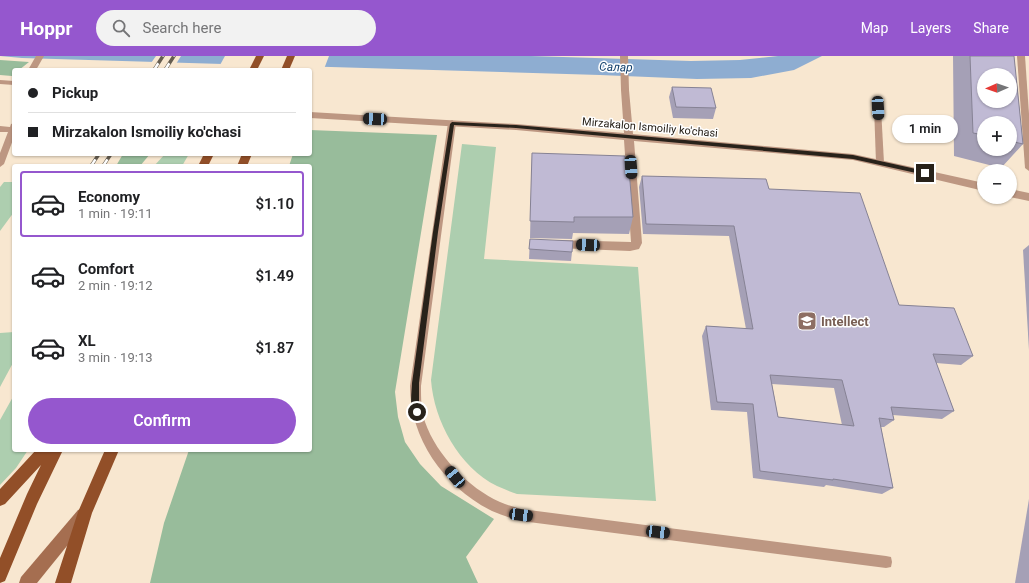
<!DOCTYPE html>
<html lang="en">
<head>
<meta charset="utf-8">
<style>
  body { margin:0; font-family:Roboto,sans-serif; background:#f2f2f2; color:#202124; height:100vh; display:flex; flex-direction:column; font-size:15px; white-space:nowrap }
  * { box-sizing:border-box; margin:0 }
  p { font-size:13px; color:#757577 }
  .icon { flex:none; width:22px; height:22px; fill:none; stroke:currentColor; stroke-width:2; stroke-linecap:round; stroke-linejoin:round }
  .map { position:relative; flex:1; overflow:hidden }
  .details { position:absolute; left:12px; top:108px; width:300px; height:288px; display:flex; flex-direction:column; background:#fff; border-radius:4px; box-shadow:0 1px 3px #0004 }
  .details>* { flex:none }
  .banner { position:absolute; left:12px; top:12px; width:300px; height:88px; border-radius:4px; box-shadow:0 1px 3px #0004; display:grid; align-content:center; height:88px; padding:0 16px; background:#fff }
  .needle { width:26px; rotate:268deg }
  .controls { position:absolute; left:977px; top:12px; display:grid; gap:8px }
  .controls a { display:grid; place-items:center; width:40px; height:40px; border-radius:50%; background:#fff; box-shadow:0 1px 3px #0004; font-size:20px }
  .end { position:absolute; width:18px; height:18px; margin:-9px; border:5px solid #28221a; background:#fff; box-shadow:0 0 0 2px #fff }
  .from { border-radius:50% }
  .bubble { position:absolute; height:28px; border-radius:14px; background:#fff; box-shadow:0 1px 3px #0004; font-size:13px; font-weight:600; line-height:28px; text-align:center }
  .car { position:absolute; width:12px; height:24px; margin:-12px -6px; border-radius:5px; box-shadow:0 0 3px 1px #0007; background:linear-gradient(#222 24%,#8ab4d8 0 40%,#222 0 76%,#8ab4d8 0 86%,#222 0) }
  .banner b { display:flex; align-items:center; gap:14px; height:38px; font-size:15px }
  .banner b+b { border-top:1px solid #e0e0e0 }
  .banner i { width:10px; height:10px; background:#202124 }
  ul { padding:7px 0 0; list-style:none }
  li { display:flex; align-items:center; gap:12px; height:66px; margin:0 8px 6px; padding:0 8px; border:2px solid transparent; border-radius:4px }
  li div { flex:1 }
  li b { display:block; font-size:15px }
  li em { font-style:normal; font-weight:600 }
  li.current { border-color:#9557ce }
  li>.icon { width:36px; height:36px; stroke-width:1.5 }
  .cta { display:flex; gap:8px; margin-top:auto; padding:8px 16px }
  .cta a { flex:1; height:46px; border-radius:24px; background:#9557ce; color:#fff; font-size:16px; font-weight:600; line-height:46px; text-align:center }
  header { display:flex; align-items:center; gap:24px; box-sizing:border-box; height:56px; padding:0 20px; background:#9557ce; color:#fff }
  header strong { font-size:19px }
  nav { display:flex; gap:22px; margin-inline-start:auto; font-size:14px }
  .search { width:280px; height:36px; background:#f2f2f2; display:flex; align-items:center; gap:10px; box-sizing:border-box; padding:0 14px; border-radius:22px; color:#757577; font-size:15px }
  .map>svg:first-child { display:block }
  .green { fill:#adceaf }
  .forest { fill:#98bc9b }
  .water { fill:#8eadd1 }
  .pier { fill:#f8e7d0 }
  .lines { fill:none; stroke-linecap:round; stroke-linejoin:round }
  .lane { fill:#bd9782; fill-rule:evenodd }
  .street { fill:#bd9782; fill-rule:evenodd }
  .secondary { fill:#a56e50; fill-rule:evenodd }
  .primary { fill:#924f28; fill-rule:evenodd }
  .rail-casing { stroke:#665d50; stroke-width:3.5 }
  .rail { stroke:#fff; stroke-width:2.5; stroke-dasharray:8; stroke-linecap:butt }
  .wall { fill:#a5a0b6; fill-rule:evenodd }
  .building { fill:#c0bad4; stroke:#868294; fill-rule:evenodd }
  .route { fill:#28221a }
  .labels { text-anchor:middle; stroke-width:3; stroke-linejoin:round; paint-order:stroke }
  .far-street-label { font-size:11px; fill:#28221a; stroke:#fff }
  .far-water-label { font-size:12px; font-style:italic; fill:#13406d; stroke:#fff }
  .education-label { font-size:13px; font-weight:bold; fill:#785e54; stroke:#fff; text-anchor:start }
</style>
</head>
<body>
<header>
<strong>Hoppr</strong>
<div class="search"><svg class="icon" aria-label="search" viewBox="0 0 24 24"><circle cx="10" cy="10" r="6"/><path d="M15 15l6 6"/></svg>Search here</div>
<nav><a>Map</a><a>Layers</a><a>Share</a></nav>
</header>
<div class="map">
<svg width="1029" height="527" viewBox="0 0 1029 527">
  <rect width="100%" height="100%" fill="#f8e7d0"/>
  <g class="green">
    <path d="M462,88L496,91L484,203L638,211L656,445L517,438C511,436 504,433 497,430C459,411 434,365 431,324Z"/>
    <path d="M165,98H189L182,110H154Z"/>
    <path d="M4,126H14V156L0,175V131Z"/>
    <path d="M14,276V305L0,331V277Z"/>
    <path d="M14,339V394H28L16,412L0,429V364Z"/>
  </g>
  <g class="forest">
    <path d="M0,4L29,6L19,14H14V19L12,20L0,19Z"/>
    <path d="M310,74L437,79L395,336L398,361L405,386L420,408L441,430L494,463L466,501L478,527H150L164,467L189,394H310V110H289L293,98H310Z"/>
    <path d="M123,98H150L140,110H116Z"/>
  </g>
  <path class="water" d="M0,0H531L691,5L740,4L778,0H822L794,14L751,22L697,23L600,19L22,2Z"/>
  <g class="pier">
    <path d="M156,0H181L176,8L151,7Z"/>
    <path d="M225,0H329L324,13L220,9Z"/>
  </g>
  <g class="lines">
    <g class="lane">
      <path d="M36,0H44L36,14H28Z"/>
      <path d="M620,0H628L629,34L625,36L621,34Z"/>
      <path d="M1017,0H1025L1029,58V115L1025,112Z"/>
      <path d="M0,24L14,25V29L0,28Z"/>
      <path d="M874,50H877L881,52L884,107L880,110L876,107Z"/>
      <path d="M452,64L456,67L421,330C421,342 421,354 425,366C437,400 469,432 500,446C507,449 514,451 521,453L886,500L891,501L892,506L891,511L886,512L521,465C511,462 501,459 492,455C444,431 410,383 410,330L448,67Z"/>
      <path d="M14,67V81L4,108L0,111V97L8,76H0V70L10,71L11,68Z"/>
    </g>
    <g class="street">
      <path d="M625,31L629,34L633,78L853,98L984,127V135L853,104L634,85L642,187L639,193L630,195L557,192L553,191L552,188L553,185L557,184L631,186L624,84L516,74L310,62V56L516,68L624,77L621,34Z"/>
      <path d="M1010,133L1029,137V145L1010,141Z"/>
    </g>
    <path class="secondary" d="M83,452L88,454L90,459L88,464L37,527H19L21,521L78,454Z"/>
    <g class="primary">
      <path d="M256,0H264L257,14H249Z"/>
      <path d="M287,0H295L289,14H281Z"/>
      <path d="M204,98H214L208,110H198Z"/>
      <path d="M242,98H252L247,110H237Z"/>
      <path d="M36,394H63L37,448L5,525L0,527V502L27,438L41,409L5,448L0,450V433Z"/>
      <path d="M105,394H119L92,457L71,527H55L78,456Z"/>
    </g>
    <defs>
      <g id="rail">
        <path d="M154,14L163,0"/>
        <path d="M165,14L174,0"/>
        <path d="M91,110L99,98"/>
        <path d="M103,110L111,98"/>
      </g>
    </defs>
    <use href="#rail" class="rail-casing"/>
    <use href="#rail" class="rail"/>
  </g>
  <g class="wall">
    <path d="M953,0H1014L1023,88L1001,112L954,100ZM984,67H1010V93H984Z"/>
    <path d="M672,31L716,52L713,63L673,62L669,41Z"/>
    <path d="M532,97L626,114L633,161L629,178L573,177L572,183L530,182Z"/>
    <path d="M642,120L769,133L899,249L973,300L961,309L936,307L954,355L942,363L893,359L894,364L884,371H881L893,432L882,438L826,429L824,431L753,422L747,356L711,354L702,280L706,270L746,273L729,180L643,178L639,131ZM772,328L834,332L842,369L778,361Z"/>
    <path d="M530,183L572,196L571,205L529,203Z"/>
    <path d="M1029,189V294L1023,194Z"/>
    <path d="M1029,443V527H1015Z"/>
  </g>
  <g class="building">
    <path d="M970,0H1014L1023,88L1010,85V67H984V79L973,77ZM984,19H1010V45H984Z"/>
    <path d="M672,31L711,32L716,52L676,51Z"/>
    <path d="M532,97L625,100L626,114H629L633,161H574V166L530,165Z"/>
    <path d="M642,120L766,123L769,133L860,137L899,249L954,252L973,300L933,298L954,355L891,351L894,364L879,362L893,432L833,423V424L760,415L753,348L717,346L706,270L753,273L734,170L646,168ZM770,319L842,324L854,370L778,361Z"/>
    <path d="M530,183L573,185L572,196L529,193Z"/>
  </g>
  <path class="route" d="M452,66L516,69L853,99L925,115L927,117L925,119L853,103L516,72L454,69L438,176L419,327V346L421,356L417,360C408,354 412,336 412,327L433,176L450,68Z"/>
  <defs>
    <symbol id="school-square" viewBox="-11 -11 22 22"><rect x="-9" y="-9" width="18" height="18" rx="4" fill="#8d6e63" stroke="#fff"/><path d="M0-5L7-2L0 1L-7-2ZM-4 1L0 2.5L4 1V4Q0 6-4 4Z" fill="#fff"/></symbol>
  </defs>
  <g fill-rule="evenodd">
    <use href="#school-square" x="796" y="254" width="22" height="22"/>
  </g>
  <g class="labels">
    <g class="far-street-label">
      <text transform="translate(650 71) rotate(5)" y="4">Mirzakalon Ismoiliy ko'chasi</text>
    </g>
    <g class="far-water-label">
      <text transform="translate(616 11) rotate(2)" y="4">Салар</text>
    </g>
    <g class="education-label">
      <text x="821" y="270">Intellect</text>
    </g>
  </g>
</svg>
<div class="controls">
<a><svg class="needle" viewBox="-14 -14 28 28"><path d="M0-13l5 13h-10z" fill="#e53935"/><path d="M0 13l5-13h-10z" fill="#757577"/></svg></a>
<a>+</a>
<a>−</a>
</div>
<i class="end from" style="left:417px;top:356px"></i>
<i class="end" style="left:925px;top:117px"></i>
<div class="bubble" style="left:892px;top:59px;width:66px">1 min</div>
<i class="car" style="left:878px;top:52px;rotate:177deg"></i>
<i class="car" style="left:375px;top:63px;rotate:273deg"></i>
<i class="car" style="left:631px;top:111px;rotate:176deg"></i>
<i class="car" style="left:588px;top:189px;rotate:273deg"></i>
<i class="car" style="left:455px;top:421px;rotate:321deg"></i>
<i class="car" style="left:521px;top:459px;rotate:97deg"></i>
<i class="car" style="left:658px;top:476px;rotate:97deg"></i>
<div class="banner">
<b><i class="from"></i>Pickup</b>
<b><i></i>Mirzakalon Ismoiliy ko'chasi</b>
</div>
<section class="details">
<ul>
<li class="current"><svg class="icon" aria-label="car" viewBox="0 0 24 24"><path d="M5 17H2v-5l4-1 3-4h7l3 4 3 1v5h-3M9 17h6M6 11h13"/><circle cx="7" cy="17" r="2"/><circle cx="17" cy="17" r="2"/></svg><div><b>Economy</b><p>1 min · 19:11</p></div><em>$1.10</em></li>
<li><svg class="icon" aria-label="car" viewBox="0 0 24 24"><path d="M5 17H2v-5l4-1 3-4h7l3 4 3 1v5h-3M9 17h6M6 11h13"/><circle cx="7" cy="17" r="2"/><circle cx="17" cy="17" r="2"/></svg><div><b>Comfort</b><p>2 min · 19:12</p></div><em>$1.49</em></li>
<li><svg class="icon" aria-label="car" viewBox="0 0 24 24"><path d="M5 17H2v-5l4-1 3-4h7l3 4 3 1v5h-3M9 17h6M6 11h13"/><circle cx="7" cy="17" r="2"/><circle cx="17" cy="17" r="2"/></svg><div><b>XL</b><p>3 min · 19:13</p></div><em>$1.87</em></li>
</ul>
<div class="cta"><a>Confirm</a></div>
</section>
</div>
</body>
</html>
